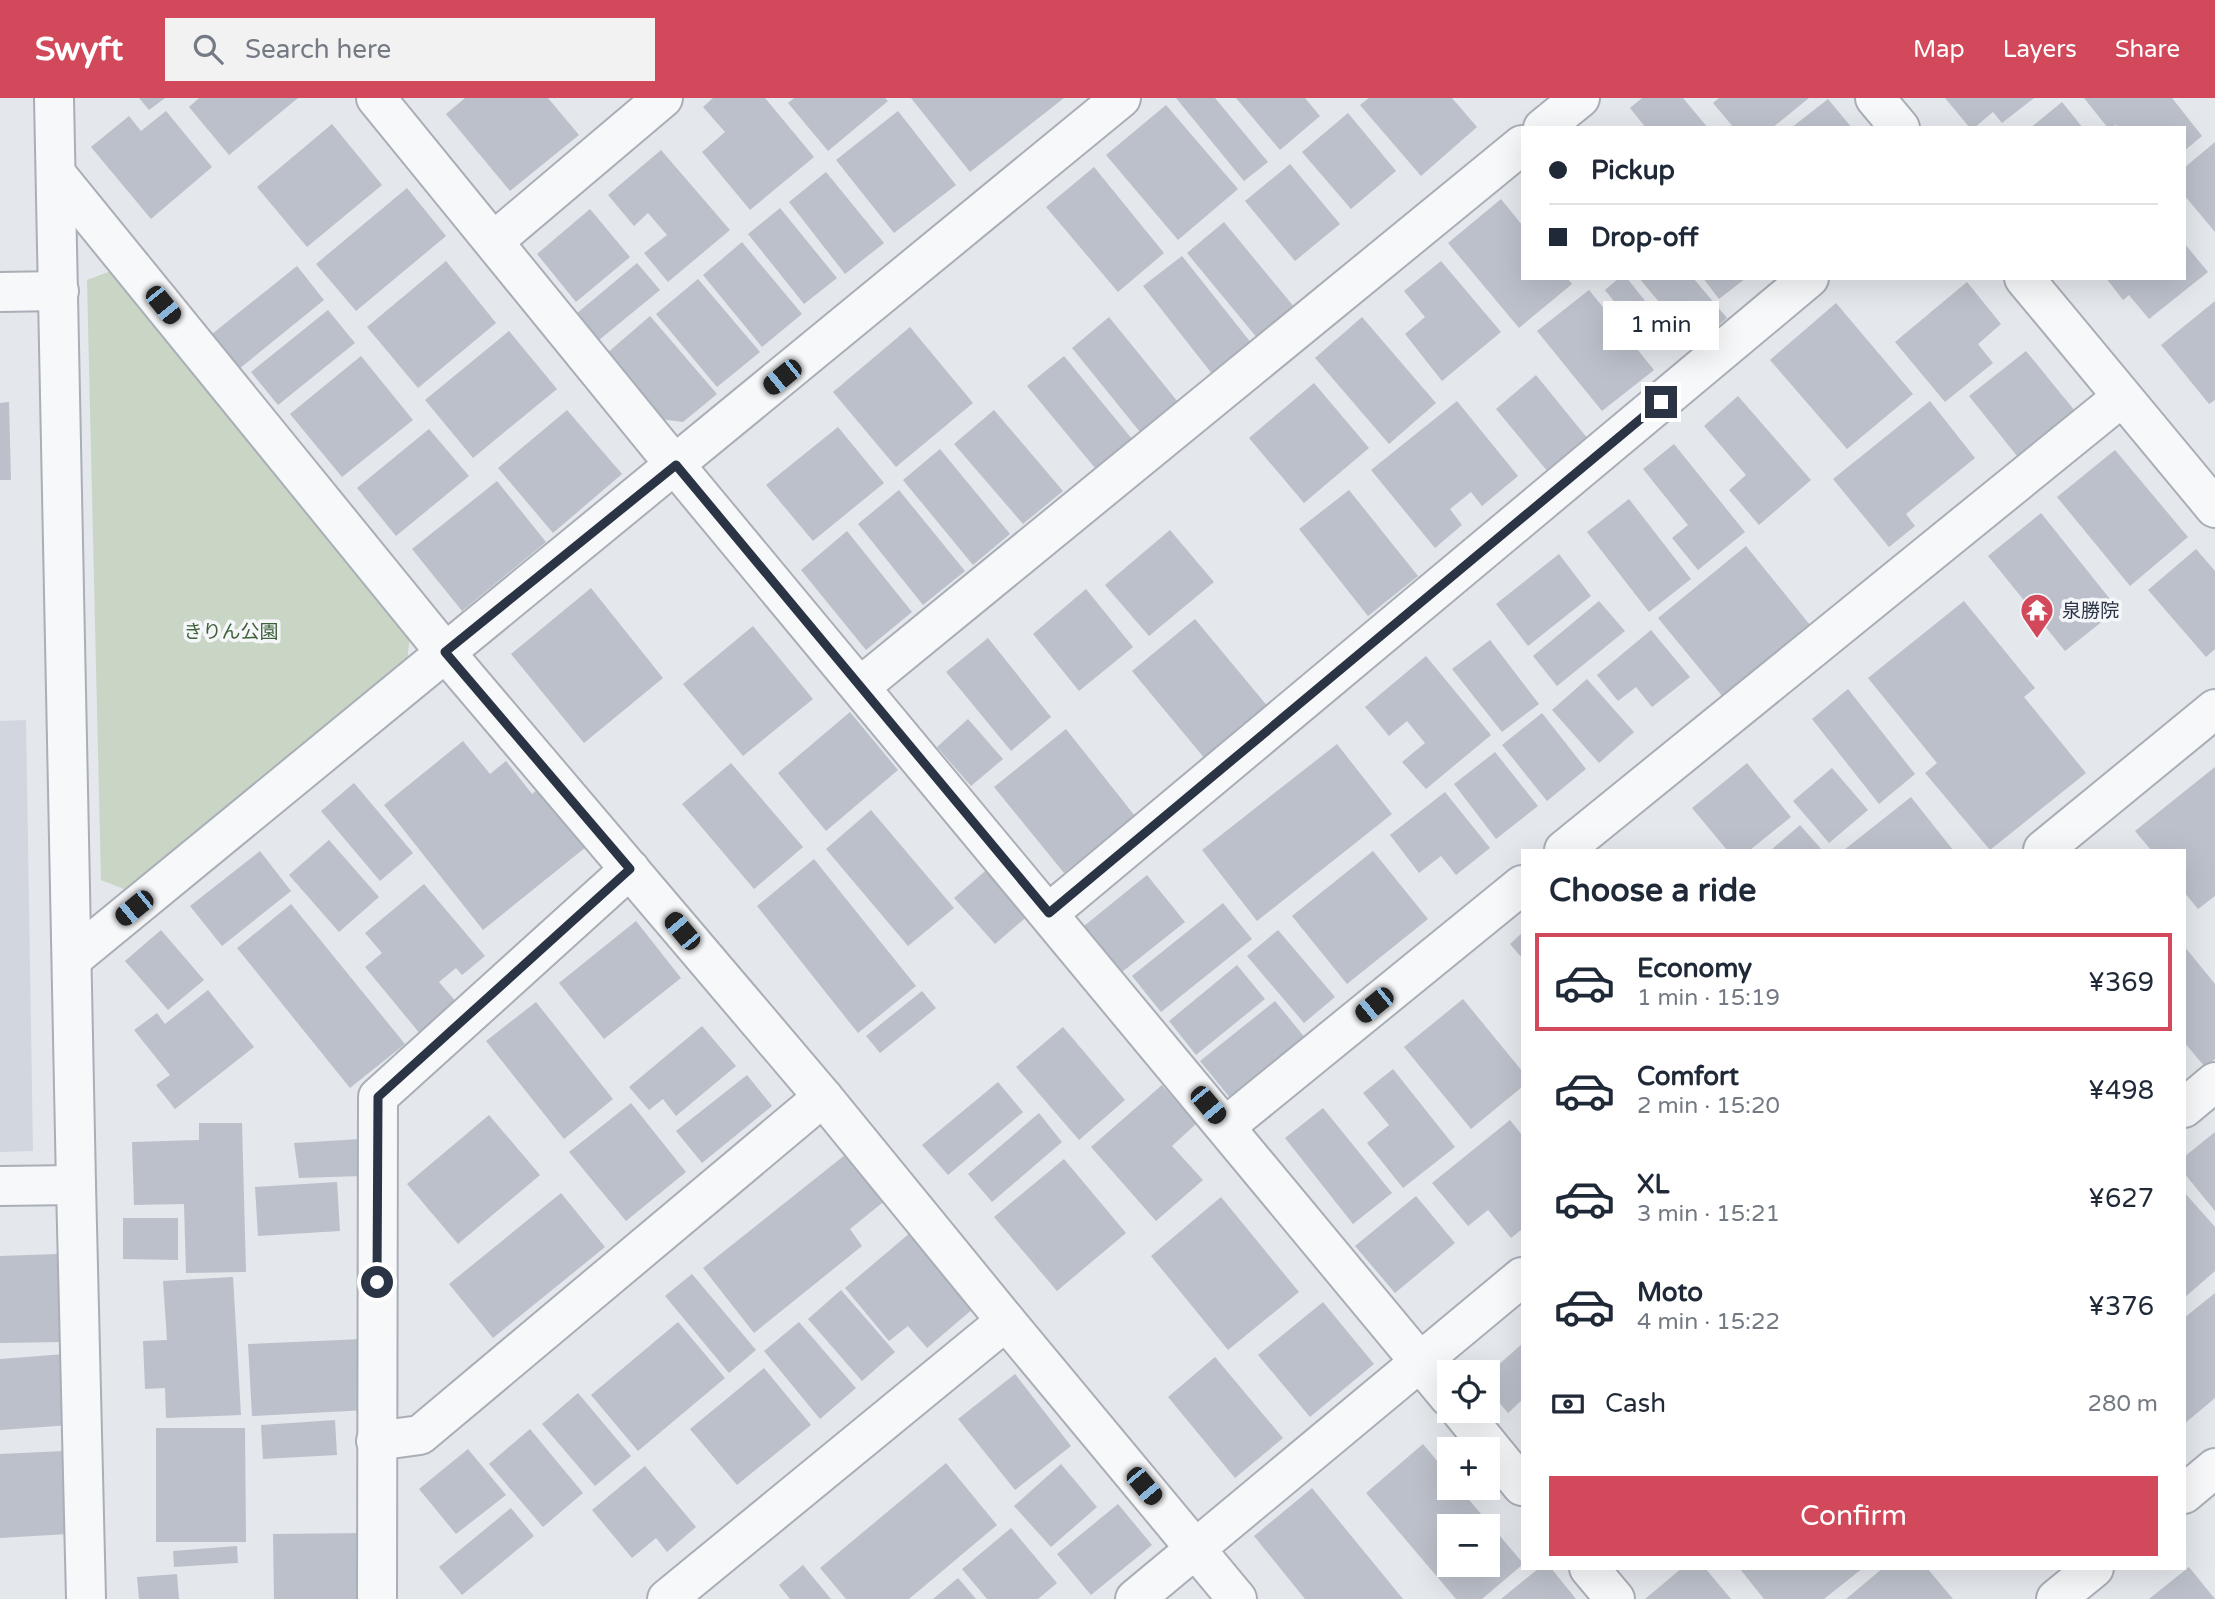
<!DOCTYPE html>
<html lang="en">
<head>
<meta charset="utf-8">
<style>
  body { margin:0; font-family:"Varela Round","Noto Sans JP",sans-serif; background:#f2f2f3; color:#1f2937; height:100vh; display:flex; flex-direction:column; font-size:26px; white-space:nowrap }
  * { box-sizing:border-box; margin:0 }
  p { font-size:23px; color:#747a83 }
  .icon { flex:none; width:38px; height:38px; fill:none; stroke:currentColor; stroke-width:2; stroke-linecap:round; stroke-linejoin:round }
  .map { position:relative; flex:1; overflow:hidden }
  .details { position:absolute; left:1521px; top:751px; width:665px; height:721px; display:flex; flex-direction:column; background:#fff; border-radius:0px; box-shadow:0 7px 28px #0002 }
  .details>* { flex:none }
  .guide { position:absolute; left:1521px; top:28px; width:665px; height:154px; border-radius:0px; box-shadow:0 7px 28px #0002; display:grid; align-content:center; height:154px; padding:0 28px; background:#fff }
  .buttons { position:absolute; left:1437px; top:1262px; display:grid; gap:14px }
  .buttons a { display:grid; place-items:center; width:63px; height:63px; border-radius:0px; background:#fff; box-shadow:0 7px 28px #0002; font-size:35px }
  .end { position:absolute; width:32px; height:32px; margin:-16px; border:9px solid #2b3445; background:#fff; box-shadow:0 0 0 4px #fff }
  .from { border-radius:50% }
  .bubble { position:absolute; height:49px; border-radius:0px; background:#fff; box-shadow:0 7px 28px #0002; font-size:23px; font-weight:600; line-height:49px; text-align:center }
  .car { position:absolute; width:21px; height:42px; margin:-21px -10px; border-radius:9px; box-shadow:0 0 5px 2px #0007; background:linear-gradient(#222 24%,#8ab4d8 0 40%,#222 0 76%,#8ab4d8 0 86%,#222 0) }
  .guide b { display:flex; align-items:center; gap:24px; height:66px; font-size:26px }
  .guide b+b { border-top:2px solid #e0e1e3 }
  .guide i { width:18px; height:18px; background:#1f2937 }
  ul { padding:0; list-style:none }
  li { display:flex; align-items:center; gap:21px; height:98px; margin:0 14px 10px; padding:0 14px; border:4px solid transparent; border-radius:0px }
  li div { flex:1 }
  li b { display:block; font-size:26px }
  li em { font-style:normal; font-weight:600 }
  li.selected { border-color:#d1495b }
  li>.icon { width:63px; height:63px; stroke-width:1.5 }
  h2 { padding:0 28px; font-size:32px; line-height:84px }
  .pay { display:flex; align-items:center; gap:18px; height:77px; padding:0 28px; font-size:26px }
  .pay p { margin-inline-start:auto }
  .action { display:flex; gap:14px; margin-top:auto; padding:14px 28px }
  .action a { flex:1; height:80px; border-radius:0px; background:#d1495b; color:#fff; font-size:28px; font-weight:600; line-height:80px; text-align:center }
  header { display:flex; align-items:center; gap:42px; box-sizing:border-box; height:98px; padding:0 35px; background:#d1495b; color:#fff }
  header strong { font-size:33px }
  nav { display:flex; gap:38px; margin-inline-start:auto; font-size:24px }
  .search { width:490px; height:63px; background:#f2f2f3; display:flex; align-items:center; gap:18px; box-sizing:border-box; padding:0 24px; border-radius:0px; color:#747a83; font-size:26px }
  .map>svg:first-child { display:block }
  .built { fill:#d2d6de }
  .green { fill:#c9d6c5 }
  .building { fill:#bbc0ca; fill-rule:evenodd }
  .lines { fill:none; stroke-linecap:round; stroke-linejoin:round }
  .street-casing { stroke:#a9aeb7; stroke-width:42 }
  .street { stroke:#f7f8fa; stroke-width:38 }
  .route { stroke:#2b3445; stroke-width:9 }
  .labels { text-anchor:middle; stroke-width:7; stroke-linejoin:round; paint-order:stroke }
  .poi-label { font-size:19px; fill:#2b3445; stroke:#f4f6f9; text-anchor:start }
  .park-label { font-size:19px; fill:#3f6138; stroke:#f4f6f9 }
</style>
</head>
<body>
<header>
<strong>Swyft</strong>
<div class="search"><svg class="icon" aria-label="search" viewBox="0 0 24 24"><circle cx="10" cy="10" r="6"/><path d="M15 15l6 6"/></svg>Search here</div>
<nav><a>Map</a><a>Layers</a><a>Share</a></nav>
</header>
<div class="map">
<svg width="2215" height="1501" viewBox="0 0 2215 1501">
  <rect width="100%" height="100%" fill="#e4e7ec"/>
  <path class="built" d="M26,622L33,1053L0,1054V623Z"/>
  <path class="green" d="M111,173L410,537L407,565L129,793L101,782L87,182Z"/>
  <g class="building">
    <path d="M139,0H165L149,12Z"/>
    <path d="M199,0H298L229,57L189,9Z"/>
    <path d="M465,0H548L579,37L510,93L446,16Z"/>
    <path d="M713,0H765L814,59L750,112L702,54L725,34L703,9Z"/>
    <path d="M794,0H885L888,3L828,53L788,5Z"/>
    <path d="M911,0H1064L970,74Z"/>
    <path d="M1176,0H1215L1268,64L1244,83Z"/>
    <path d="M1236,0H1305L1320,18L1280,52Z"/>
    <path d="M1369,0H1452L1477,29L1421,78L1360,7Z"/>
    <path d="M1642,0H1683L1708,30H1646L1630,10Z"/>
    <path d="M1719,0H1809L1772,30H1734L1713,5Z"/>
    <path d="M1945,0H2034L2002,25L1993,14L1974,30H1970Z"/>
    <path d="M2084,0H2172L2202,38L2184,53V30H2118L2116,27L2108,30Z"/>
    <path d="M1828,1L1852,30H1791Z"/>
    <path d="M2062,4L2083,30H2030Z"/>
    <path d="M1166,7L1238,91L1178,142L1106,57Z"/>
    <path d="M166,13L212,69L151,121L91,49L129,18L141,33Z"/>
    <path d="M898,13L956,87L894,135L836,62Z"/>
    <path d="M1348,15L1396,73L1351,111L1302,54Z"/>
    <path d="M332,26L382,87L307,149L257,89Z"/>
    <path d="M2215,44V134L2184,97V70Z"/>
    <path d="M661,52L730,132L668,184L644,155L667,137L648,115L634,128L608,97Z"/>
    <path d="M1290,66L1340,126L1295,163L1245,103Z"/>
    <path d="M1094,69L1164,155L1118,194L1046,109Z"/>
    <path d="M826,74L884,145L845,176L789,104Z"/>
    <path d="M407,90L446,138L356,213L316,166Z"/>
    <path d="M1501,101L1522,127V180H1567L1572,186L1519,230L1448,145Z"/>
    <path d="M780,110L837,180L804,206L748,136Z"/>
    <path d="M590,111L630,159L576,204L537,156Z"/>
    <path d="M1224,124L1295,210L1258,241L1187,155Z"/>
    <path d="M742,144L802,216L762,249L703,177Z"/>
    <path d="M2184,145L2208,174L2149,221L2129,197L2123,202L2106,180H2184Z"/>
    <path d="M1182,158L1252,246L1213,277L1143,188Z"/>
    <path d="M446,163L496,225L418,290L367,229Z"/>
    <path d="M1441,163L1501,234L1442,283L1405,236L1425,219L1404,193Z"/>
    <path d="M637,165L660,192L599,242L576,216Z"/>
    <path d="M297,168L324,202L239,271L212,236Z"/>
    <path d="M1619,180H1627L1667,231L1648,246L1605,192Z"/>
    <path d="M1639,180H1693L1727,220L1695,247Z"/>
    <path d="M1703,180H1746L1719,201Z"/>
    <path d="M698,181L760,254L717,289L656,216Z"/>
    <path d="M1967,184L2001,226L1978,246L1993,265L1945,304L1895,244Z"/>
    <path d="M1589,192L1654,272L1602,313L1537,233Z"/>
    <path d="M2215,203V302L2209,306L2161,247Z"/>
    <path d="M1836,205L1913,296L1847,351L1770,262Z"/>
    <path d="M328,212L355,245L278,307L251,274Z"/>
    <path d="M650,218L717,296L683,324L661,321L606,256Z"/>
    <path d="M1109,219L1178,304L1140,334L1072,250Z"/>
    <path d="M1362,219L1436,305L1389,346L1315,260Z"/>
    <path d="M910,229L973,305L896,369L833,294Z"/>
    <path d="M509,233L557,291L473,360L425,302Z"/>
    <path d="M2026,253L2079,318L2021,363L1969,298Z"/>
    <path d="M361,258L413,322L342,379L290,316Z"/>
    <path d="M1064,258L1132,341L1095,370L1027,288Z"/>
    <path d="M1536,277L1588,341L1548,374L1496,311Z"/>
    <path d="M1314,285L1369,350L1304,405L1249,340Z"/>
    <path d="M1738,298L1811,382L1759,427L1729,392L1746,377L1704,328Z"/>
    <path d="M1457,303L1518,378L1482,408L1471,394L1450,411L1462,427L1435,450L1371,372Z"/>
    <path d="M1930,303L1975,360L1906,416L1915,428L1889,449L1833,381Z"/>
    <path d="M9,304L11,382H0V305Z"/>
    <path d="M567,312L622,376L553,435L498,370Z"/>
    <path d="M994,312L1063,393L1023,426L954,346Z"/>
    <path d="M838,329L884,385L813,443L766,387Z"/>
    <path d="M429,331L469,378L396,438L357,390Z"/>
    <path d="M1674,346L1745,434L1698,472L1672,440L1688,427L1643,371Z"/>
    <path d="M940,351L1010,436L973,467L903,382Z"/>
    <path d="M2115,352L2188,439L2130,488L2057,399Z"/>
    <path d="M497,383L546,444L462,513L412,451Z"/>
    <path d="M899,392L965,473L923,507L858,426Z"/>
    <path d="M1349,392L1418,478L1368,518L1299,431Z"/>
    <path d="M1629,401L1691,481L1649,514L1587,434Z"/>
    <path d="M2041,415L2118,511L2065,553L1988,458Z"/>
    <path d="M1170,432L1214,484L1149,538L1105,487Z"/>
    <path d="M847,433L912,514L866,552L801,472Z"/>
    <path d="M1746,448L1810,527L1723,599L1658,520Z"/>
    <path d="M2196,451L2215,473V551L2206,559L2148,492Z"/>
    <path d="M1559,456L1591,498L1528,548L1496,506Z"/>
    <path d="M591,490L663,580L584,645L511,556Z"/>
    <path d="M1086,491L1133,549L1079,593L1033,536Z"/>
    <path d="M1599,503L1625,533L1557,588L1533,558Z"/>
    <path d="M1964,503L2035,590L2024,599L2086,675L1990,752L1925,675L1937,665L1868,580Z"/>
    <path d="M1195,521L1269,610L1206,662L1132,573Z"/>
    <path d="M753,528L813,601L743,658L683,586Z"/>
    <path d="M1651,532L1690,579L1652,609L1636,589L1618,603L1597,577Z"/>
    <path d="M988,540L1051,619L1011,653L946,574Z"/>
    <path d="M1490,542L1539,606L1502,634L1452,571Z"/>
    <path d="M1426,558L1491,637L1426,691L1402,664L1425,645L1407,623L1389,638L1365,609Z"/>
    <path d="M1587,581L1634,634L1599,665L1552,612Z"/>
    <path d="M1848,591L1915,676L1879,706L1812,621Z"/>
    <path d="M850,614L898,672L826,733L778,675Z"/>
    <path d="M1542,615L1586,671L1547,703L1502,647Z"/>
    <path d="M968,621L1003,661L971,688L937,649Z"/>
    <path d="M1066,631L1135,718L1064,775L994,689Z"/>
    <path d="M463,643L490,676L506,663L532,696L543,687L591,745L483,832L384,707Z"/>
    <path d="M1337,646L1392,716L1257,823L1202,752Z"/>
    <path d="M1495,654L1538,708L1496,741L1454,686Z"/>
    <path d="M731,665L803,749L754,791L682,706Z"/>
    <path d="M1747,665L1791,719L1750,752H1727L1692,710Z"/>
    <path d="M2215,669V798L2198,811L2184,794V752H2151L2135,733Z"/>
    <path d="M1832,670L1868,712L1829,745L1793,703Z"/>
    <path d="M354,685L413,755L380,783L321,713Z"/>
    <path d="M1445,694L1490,750L1456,777L1441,758L1419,775L1390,737Z"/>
    <path d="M1911,699L1953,752H1844Z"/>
    <path d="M871,712L954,810L908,848L826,751Z"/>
    <path d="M1800,727L1822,752H1771Z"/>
    <path d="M329,742L379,799L339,834L289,777Z"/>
    <path d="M260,753L291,793L222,848L190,808Z"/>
    <path d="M1373,753L1428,821L1347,886L1292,818Z"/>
    <path d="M814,761L916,888L858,935L757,808Z"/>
    <path d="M991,768L1031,815L995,846L954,800Z"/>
    <path d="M1147,777L1185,824L1122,874L1084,828Z"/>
    <path d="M424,786L485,858L462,877L456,870L439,884L458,906L421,937L365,869L382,855L365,835Z"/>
    <path d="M1223,805L1252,841L1161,914L1132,878Z"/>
    <path d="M291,806L405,946L350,990L237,850Z"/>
    <path d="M636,823L681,880L604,941L559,885Z"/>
    <path d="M161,832L204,882L168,912L125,863Z"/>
    <path d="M1278,832L1335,899L1304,925L1247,858Z"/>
    <path d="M1522,835V860L1510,846Z"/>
    <path d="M2184,848L2215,886V961L2205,969L2184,944Z"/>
    <path d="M1237,867L1265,901L1196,957L1169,923Z"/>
    <path d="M208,892L254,949L175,1011L156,987L170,977L134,932L157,915L165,926Z"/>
    <path d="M922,893L936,910L880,955L866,938Z"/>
    <path d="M1463,901L1522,973V989L1471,1031L1404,949Z"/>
    <path d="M1275,903L1306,941L1231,1001L1200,963Z"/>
    <path d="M536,904L613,1001L564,1041L486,943Z"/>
    <path d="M702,928L736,968L676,1018L663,1001L649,1012L629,989Z"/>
    <path d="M1063,929L1125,1002L1079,1042L1016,969Z"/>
    <path d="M1393,971L1455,1049L1403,1090L1367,1045L1389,1027L1363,995Z"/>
    <path d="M747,977L772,1008L702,1065L676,1033Z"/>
    <path d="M998,984L1023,1014L948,1077L922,1047Z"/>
    <path d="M1162,987L1196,1026L1172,1048L1203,1082L1156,1123L1091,1049Z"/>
    <path d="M631,1005L686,1074L626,1123L569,1054Z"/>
    <path d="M1323,1010L1392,1095L1353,1126L1285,1040Z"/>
    <path d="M1039,1015L1062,1044L992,1104L968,1076Z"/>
    <path d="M489,1017L540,1077L458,1146L407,1086Z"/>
    <path d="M1510,1022L1522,1037V1131L1511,1140L1488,1112L1468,1128L1432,1085Z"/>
    <path d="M199,1025H242L246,1174L186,1175L184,1106L134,1107L132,1044L199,1042Z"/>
    <path d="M2215,1034V1113L2184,1075V1059Z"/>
    <path d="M361,1041L363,1078L299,1080L294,1045Z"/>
    <path d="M850,1053L887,1101L850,1131L862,1148L754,1235L703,1170Z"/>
    <path d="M1064,1061L1126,1135L1057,1193L994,1119Z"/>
    <path d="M337,1084L340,1133L258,1138L255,1089Z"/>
    <path d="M2184,1094L2215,1129V1173L2184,1200Z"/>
    <path d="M561,1095L605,1149L493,1240L449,1186Z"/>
    <path d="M1416,1098L1455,1145L1395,1195L1355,1148Z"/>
    <path d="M1221,1099L1299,1194L1228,1252L1151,1158Z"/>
    <path d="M123,1120H178V1162L123,1161Z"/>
    <path d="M917,1129L981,1204L927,1250L908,1228L889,1243L845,1190Z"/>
    <path d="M58,1156L61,1244L0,1245V1158Z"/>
    <path d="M692,1176L756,1252L729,1275L665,1198Z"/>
    <path d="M233,1179L241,1317L166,1320L165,1290L145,1291L143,1243L167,1242L163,1183Z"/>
    <path d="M841,1192L895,1254L862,1283L808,1221Z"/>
    <path d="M2215,1195V1300L2184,1326V1220Z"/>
    <path d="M1323,1204L1374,1266L1310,1319L1258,1257Z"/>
    <path d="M678,1224L725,1280L638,1353L591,1297Z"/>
    <path d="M799,1224L856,1290L820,1321L764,1253Z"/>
    <path d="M363,1241L367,1312L252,1318L248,1246Z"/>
    <path d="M1522,1246V1302L1508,1315L1488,1291V1276Z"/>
    <path d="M65,1256L71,1327L0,1332V1261Z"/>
    <path d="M1215,1259L1283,1340L1235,1380L1168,1299Z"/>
    <path d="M764,1270L811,1327L737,1387L690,1331Z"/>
    <path d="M1015,1276L1071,1348L1015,1392L958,1321Z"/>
    <path d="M578,1295L631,1358L595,1388L542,1326Z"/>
    <path d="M335,1322L337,1357L263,1361L261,1327Z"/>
    <path d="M156,1330H245L246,1444H156Z"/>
    <path d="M530,1331L583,1395L543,1429L489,1366Z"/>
    <path d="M1423,1346L1449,1377V1390H1459L1522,1464V1467L1482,1501H1456L1366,1395ZM1449,1428H1488V1466H1449Z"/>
    <path d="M468,1351L506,1397L456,1436L419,1391Z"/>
    <path d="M64,1353L68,1436L0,1440V1356Z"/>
    <path d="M946,1365L997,1427L909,1501H846L820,1470Z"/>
    <path d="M1061,1366L1097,1409L1051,1449L1014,1408Z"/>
    <path d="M645,1368L696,1429L667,1454L656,1440L632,1460L592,1412Z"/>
    <path d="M1312,1390L1403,1501H1305L1254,1438Z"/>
    <path d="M1118,1406L1152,1447L1091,1497L1057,1456Z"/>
    <path d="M511,1410L534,1438L462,1497L439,1469Z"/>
    <path d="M1011,1430L1057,1485L1038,1501H987L962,1471Z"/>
    <path d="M367,1435L368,1501H274L273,1436Z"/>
    <path d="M237,1448L238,1465L174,1469L173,1453Z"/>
    <path d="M803,1467L831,1501H790L779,1487Z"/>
    <path d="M2189,1469L2215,1501H2149Z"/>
    <path d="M1539,1470H1551L1576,1501H1501Z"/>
    <path d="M1682,1470H1705L1731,1501H1645Z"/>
    <path d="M1742,1470H1863L1824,1501H1764L1740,1471Z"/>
    <path d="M1883,1470H1927L1953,1501H1846Z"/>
    <path d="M177,1476L179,1501H139L137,1479Z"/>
    <path d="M958,1480L976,1501H933Z"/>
  </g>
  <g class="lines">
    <defs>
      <g id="street">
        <path d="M54,0L76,1087L86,1501"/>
        <path d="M376,0L675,367L1449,1299"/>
        <path d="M1875,0L1900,30"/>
        <path d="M1543,30L1580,0"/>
        <path d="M57,77L445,554L823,999L1006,1223L1237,1501"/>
        <path d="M494,143L663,0"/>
        <path d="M2024,180L2215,410"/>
        <path d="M0,194L59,193"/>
        <path d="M861,588L1522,47"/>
        <path d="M1564,752L2122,299"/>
        <path d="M2043,752L2215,611"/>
        <path d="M1049,815L1809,180"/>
        <path d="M72,861L1121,0"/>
        <path d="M2184,1010L2215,984"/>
        <path d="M1226,1028L1522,787"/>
        <path d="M0,1088L76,1087"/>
        <path d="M1460,1312L1522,1388"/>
        <path d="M376,1343L420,1337L823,999"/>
        <path d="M2184,1396L2215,1370"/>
        <path d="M1589,1470L1615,1501"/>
        <path d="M377,1501L378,999L630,771"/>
        <path d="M667,1501L1006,1223"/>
        <path d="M1135,1501L1522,1179"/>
        <path d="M2056,1501L2094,1470"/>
      </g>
    </defs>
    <use href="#street" class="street-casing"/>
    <use href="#street" class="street"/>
  </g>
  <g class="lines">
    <path class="route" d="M377,1184L378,999L630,771L445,554L676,367L1049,815L1661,304"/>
  </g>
  <defs>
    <symbol id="temple-pin" viewBox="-11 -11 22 30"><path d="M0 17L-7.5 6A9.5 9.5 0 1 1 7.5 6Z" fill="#d1495b" stroke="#f4f6f9"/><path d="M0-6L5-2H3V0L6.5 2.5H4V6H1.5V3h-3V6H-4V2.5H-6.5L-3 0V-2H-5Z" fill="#fff"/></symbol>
  </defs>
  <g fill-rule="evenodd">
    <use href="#temple-pin" x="2018" y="493" width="38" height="52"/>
  </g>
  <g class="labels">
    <g class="poi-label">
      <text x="2062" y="519">泉勝院</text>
    </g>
    <g class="park-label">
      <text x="231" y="540">きりん公園</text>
    </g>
  </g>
</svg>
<div class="buttons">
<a><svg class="icon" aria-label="locate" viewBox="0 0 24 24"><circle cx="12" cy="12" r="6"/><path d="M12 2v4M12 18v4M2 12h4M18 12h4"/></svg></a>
<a>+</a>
<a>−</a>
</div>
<i class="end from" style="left:377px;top:1184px"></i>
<i class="end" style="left:1661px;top:304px"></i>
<div class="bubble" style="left:1603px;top:203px;width:116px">1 min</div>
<i class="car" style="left:163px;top:207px;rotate:141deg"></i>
<i class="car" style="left:782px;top:279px;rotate:231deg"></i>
<i class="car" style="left:134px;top:810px;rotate:231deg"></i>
<i class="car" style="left:682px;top:833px;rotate:320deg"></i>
<i class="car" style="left:1374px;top:907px;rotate:231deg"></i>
<i class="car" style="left:1208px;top:1007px;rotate:140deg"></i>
<i class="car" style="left:1144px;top:1388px;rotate:140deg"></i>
<div class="guide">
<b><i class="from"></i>Pickup</b>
<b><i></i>Drop-off</b>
</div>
<section class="details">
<h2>Choose a ride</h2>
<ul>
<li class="selected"><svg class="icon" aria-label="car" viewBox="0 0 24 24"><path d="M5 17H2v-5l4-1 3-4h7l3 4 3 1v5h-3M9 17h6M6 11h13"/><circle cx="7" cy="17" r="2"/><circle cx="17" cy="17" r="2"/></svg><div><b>Economy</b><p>1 min · 15:19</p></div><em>¥369</em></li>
<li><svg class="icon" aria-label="car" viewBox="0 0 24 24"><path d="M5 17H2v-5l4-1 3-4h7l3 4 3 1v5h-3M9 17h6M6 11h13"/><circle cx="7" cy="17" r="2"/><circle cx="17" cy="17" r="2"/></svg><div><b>Comfort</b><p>2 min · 15:20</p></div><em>¥498</em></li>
<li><svg class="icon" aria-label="car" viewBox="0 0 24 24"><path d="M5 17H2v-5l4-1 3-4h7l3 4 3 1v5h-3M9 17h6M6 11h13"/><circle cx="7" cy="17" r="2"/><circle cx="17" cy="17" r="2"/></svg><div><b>XL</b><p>3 min · 15:21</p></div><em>¥627</em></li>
<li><svg class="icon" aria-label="car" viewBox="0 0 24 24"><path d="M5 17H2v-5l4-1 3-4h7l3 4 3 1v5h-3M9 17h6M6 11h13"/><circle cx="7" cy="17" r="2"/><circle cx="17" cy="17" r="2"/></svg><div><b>Moto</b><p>4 min · 15:22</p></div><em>¥376</em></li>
</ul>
<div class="pay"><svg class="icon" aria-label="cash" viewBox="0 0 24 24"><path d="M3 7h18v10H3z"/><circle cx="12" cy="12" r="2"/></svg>Cash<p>280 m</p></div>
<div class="action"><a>Confirm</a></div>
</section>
</div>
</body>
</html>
